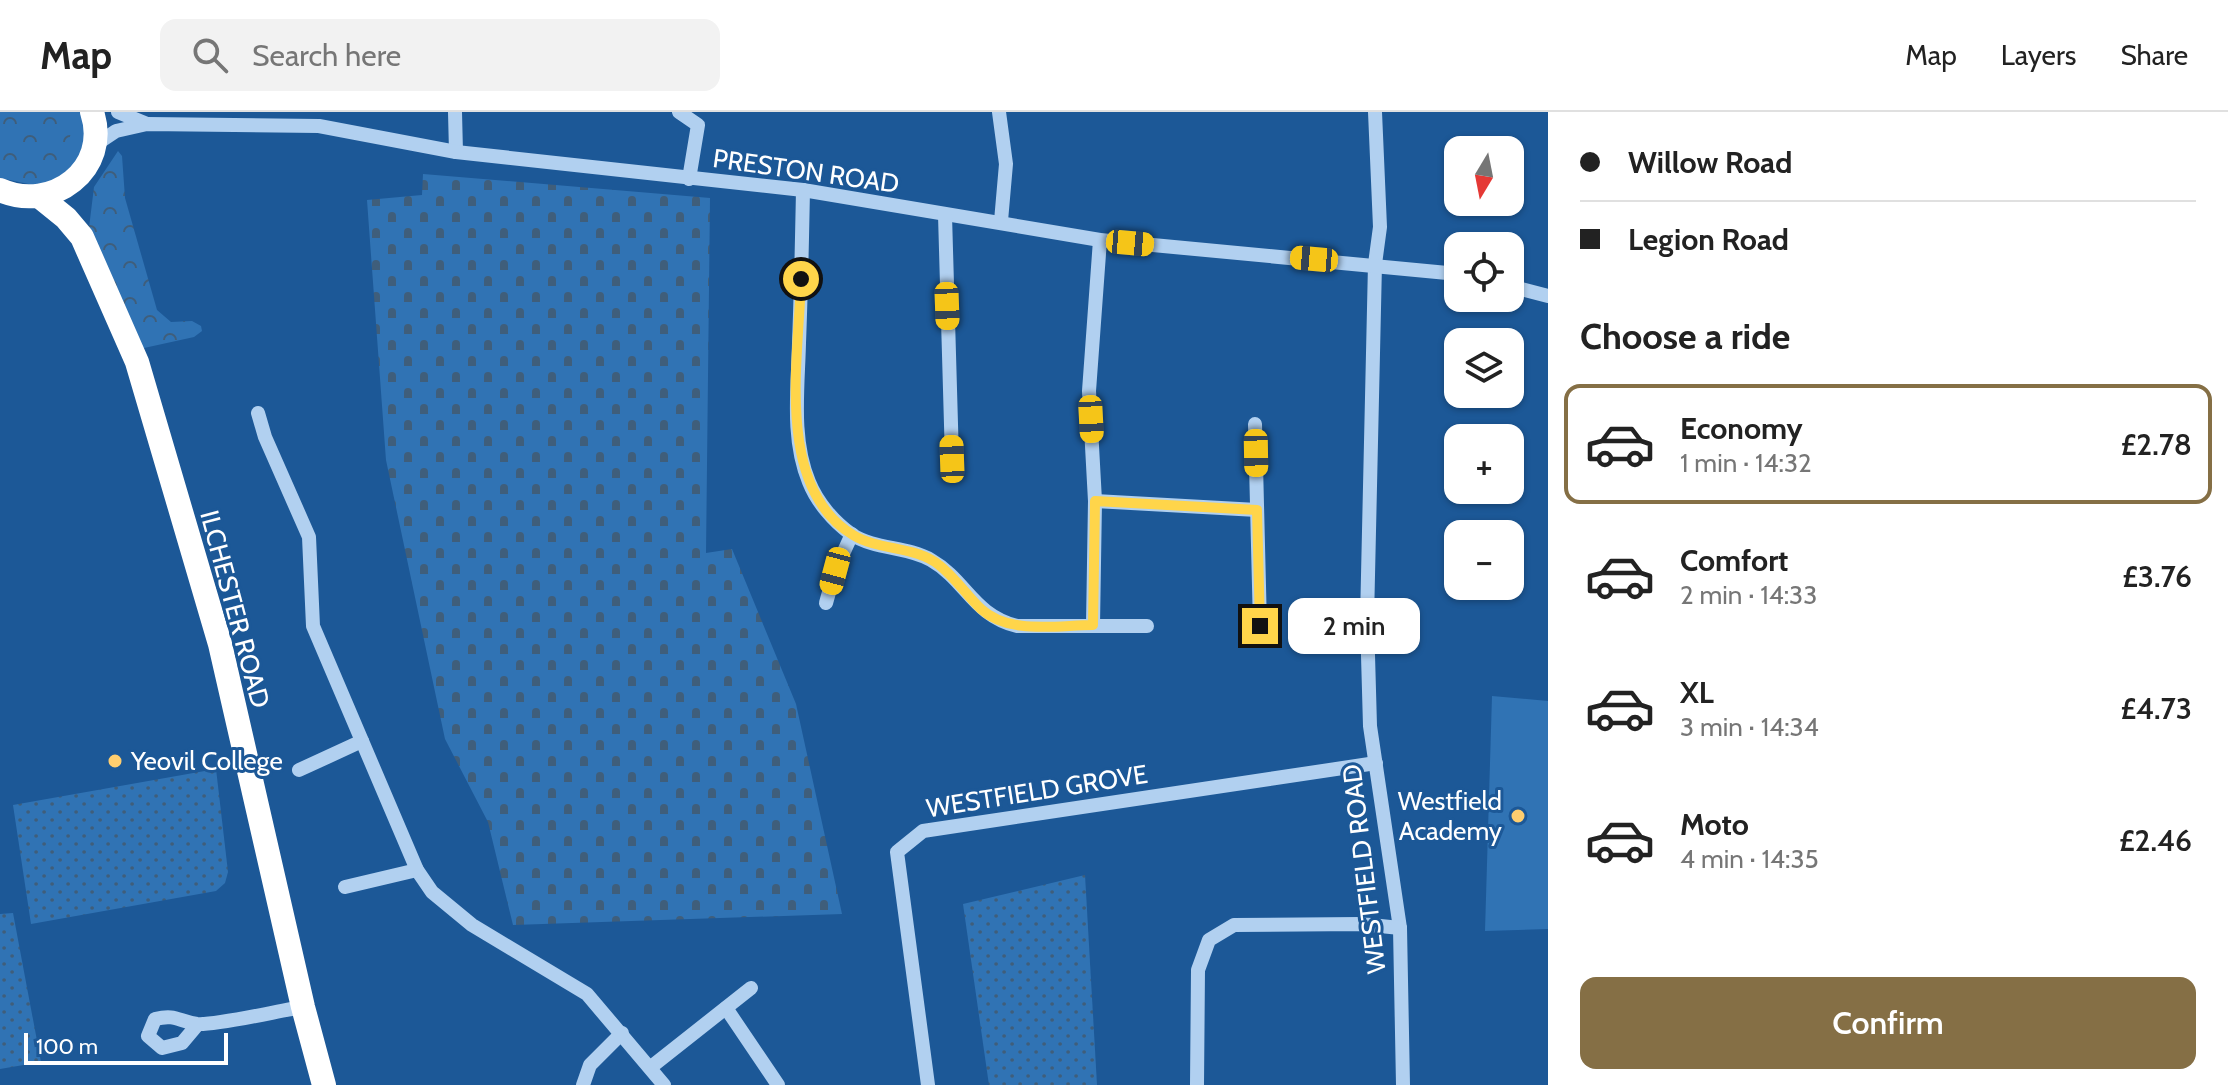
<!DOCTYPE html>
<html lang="en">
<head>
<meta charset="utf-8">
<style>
  body { margin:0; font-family:Cabin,sans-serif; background:#f2f2f2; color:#222; height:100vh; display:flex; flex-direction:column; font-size:30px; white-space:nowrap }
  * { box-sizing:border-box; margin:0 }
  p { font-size:26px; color:#767676 }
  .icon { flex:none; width:44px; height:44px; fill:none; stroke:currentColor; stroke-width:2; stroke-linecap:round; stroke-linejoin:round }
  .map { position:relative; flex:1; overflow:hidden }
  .side { display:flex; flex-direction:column; background:#fff; width:680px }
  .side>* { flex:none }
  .guide { display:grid; align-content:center; height:176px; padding:0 32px; background:#fff }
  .needle { width:52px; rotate:190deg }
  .fabs { position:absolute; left:1444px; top:24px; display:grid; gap:16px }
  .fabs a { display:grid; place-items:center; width:80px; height:80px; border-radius:16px; background:#fff; box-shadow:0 2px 6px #0004; font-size:40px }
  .scale { position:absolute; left:24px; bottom:20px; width:204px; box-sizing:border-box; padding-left:8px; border:4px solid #fff; border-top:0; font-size:22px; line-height:28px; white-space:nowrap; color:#fff; -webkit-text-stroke:6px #1c5897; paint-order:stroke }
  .end { position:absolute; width:36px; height:36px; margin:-18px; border:10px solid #ffd54a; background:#111; box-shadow:0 0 0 4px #111 }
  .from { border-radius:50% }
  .bubble { position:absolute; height:56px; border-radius:16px; background:#fff; box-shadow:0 2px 6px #0004; font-size:26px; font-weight:600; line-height:56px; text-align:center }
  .car { position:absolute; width:24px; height:48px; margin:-24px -12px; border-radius:10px; box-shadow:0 0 6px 2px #0007; background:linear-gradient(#f5c518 24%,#345 0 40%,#f5c518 0 76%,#345 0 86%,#f5c518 0) }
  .guide b { display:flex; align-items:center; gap:28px; height:76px; font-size:30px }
  .guide b+b { border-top:2px solid #e0e0e0 }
  .guide i { width:20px; height:20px; background:#222 }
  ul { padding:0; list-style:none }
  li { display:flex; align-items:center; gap:24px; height:120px; margin:0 16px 12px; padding:0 16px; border:4px solid transparent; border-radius:16px }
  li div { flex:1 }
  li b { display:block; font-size:30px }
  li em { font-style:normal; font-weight:600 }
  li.selected { border-color:#856f45 }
  li>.icon { width:72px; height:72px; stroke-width:1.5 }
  h2 { padding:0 32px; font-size:36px; line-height:96px }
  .cta { display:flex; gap:16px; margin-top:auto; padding:16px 32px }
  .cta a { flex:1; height:92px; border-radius:16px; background:#856f45; color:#fff; font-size:32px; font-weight:600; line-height:92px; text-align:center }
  header { display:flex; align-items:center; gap:48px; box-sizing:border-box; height:112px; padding:0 40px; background:#fff; border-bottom:2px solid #e0e0e0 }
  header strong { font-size:38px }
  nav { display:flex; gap:44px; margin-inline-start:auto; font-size:28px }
  .search { width:560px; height:72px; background:#f2f2f2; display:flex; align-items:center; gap:20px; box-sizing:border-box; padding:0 28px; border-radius:16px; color:#767676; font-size:30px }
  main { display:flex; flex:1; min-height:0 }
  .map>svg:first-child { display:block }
  .grass { fill:#3073b4 }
  .forest { fill:url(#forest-crowns) }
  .cemetery { fill:url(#cemetery-stones) }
  .park { fill:url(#park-dots) }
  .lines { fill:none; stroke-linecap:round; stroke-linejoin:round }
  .minor { stroke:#b1d0f0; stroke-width:14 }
  .highway { stroke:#fff; stroke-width:24 }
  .route { stroke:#ffd54a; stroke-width:10 }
  .poi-dot { fill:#ffce6f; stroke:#1c5897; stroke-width:3 }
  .labels { text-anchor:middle; stroke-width:6; stroke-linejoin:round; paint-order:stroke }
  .street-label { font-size:26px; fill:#fff; stroke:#1c5897 }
  .poi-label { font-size:26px; fill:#fff; stroke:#1c5897; text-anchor:start }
</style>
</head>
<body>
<header>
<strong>Map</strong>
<div class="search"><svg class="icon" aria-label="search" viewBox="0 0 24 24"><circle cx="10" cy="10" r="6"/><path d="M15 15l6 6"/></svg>Search here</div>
<nav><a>Map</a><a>Layers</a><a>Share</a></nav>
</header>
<main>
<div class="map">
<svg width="1548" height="973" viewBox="0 0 1548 973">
  <defs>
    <pattern id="forest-crowns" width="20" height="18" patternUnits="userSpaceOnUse" patternTransform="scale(2)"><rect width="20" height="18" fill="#3073b4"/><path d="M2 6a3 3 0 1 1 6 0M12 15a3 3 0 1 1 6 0" fill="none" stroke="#3f5e7b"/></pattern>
    <pattern id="cemetery-stones" width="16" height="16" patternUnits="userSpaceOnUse" patternTransform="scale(2)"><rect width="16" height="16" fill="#3073b4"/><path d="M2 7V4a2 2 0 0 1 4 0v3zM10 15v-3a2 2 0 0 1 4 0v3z" fill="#3f5e7b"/></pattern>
    <pattern id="park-dots" width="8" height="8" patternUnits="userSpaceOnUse" patternTransform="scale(2)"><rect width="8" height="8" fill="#3073b4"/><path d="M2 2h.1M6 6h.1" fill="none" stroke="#3f5e7b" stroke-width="1.8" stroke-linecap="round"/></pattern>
  </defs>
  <rect width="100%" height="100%" fill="#1c5897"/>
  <g class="grass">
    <path d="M0,0H82L87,15L78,51L43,75L0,66Z"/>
    <path d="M1492,584L1548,589V817L1485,819Z"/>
  </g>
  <g class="forest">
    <path d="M0,0L9,3L13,0H69L74,10L69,28L72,44C53,67 24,76 0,55Z"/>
    <path d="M118,39L122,44L125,86L157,198L171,210L192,209L201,214L202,219L194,225L144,236L139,234L89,116L94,75Z"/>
  </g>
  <path class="cemetery" d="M423,62L710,86L706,441L732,437L796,592L842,802L513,813L488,710L445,627L386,348L367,88L422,83Z"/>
  <g class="park">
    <path d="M216,657L228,760L225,771L216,779L31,812L13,693Z"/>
    <path d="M1085,763L1097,973H989L963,792Z"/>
    <path d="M13,801L41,950L0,957V802Z"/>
  </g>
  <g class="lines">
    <g class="minor">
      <path d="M118,0L147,12"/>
      <path d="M455,0L456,40"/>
      <path d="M679,0L698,13L689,67"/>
      <path d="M999,0L1006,52L1001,109"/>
      <path d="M1375,0L1380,115L1375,152L1367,508L1370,614L1400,816L1403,973"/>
      <path d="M95,33L116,19L147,12L319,14L456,40L803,78L1100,128L1458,162"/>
      <path d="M803,78C802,129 801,180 799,231C798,276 791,327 809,370C817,390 833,409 851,422C875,438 907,434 931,448C966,468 973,503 1017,514H1147"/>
      <path d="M945,103L952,347"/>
      <path d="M1510,174L1548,184"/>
      <path d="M258,301L265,325L309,425L313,514L417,758L432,780L472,813L587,882L664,973"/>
      <path d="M1255,312L1260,514"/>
      <path d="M1095,389L1257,398"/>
      <path d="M826,491L835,459L852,422"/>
      <path d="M1093,513L1095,389L1089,279L1100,128"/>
      <path d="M299,658L362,629"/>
      <path d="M345,775L417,758"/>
      <path d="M726,896L778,973"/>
      <path d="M198,912L182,931L162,936L148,924L155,907C176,902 178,909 197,912C214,914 282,898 303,895"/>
      <path d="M651,955L751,876"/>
      <path d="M583,973L590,953L622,921"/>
      <path d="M928,973L897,740L923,719L1376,651"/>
      <path d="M1197,973L1198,858L1209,828L1234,813L1361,812L1400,816"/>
    </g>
    <g class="highway">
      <path d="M0,78C52,101 111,57 92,0"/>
      <path d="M40,85L66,106L82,125L137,250L220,532L303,895L324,973"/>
    </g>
  </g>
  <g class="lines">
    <path class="route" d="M801,167C799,245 774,375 853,423C879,439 916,434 939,453C955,465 967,484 981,497C1009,523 1058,513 1093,513L1095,389L1257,398L1260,514"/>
  </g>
  <g class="poi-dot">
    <circle cx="115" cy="649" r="8"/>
    <circle cx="1518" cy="704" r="8"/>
  </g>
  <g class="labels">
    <g class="street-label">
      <text transform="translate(806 59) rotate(8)" y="9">PRESTON ROAD</text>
      <text transform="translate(235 497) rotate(75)" y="9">ILCHESTER ROAD</text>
      <text transform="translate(1037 679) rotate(-9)" y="9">WESTFIELD GROVE</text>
      <text transform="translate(1364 757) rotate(-97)" y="9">WESTFIELD ROAD</text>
    </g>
    <g class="poi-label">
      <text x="131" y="658">Yeovil College</text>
      <text x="1502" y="698" text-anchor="end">Westfield<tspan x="1502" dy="30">Academy</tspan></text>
    </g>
  </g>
</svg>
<div class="fabs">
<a><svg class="needle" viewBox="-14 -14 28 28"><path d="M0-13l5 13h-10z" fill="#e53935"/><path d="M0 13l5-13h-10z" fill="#767676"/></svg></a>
<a><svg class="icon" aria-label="locate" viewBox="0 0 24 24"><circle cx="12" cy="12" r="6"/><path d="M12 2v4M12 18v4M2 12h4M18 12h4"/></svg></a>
<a><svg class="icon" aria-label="layers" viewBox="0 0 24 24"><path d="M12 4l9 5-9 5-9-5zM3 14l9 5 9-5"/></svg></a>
<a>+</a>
<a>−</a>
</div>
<div class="scale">100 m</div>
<i class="end from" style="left:801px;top:167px"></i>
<i class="end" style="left:1260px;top:514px"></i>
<div class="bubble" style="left:1288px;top:486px;width:132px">2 min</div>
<i class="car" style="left:1130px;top:131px;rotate:95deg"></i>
<i class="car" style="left:1314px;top:147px;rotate:275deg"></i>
<i class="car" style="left:947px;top:194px;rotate:178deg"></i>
<i class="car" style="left:1091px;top:307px;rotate:177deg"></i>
<i class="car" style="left:1256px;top:341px;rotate:179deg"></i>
<i class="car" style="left:952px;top:347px;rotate:358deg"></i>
<i class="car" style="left:835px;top:459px;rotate:195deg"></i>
</div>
<section class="side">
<div class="guide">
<b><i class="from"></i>Willow Road</b>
<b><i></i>Legion Road</b>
</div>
<h2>Choose a ride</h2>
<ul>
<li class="selected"><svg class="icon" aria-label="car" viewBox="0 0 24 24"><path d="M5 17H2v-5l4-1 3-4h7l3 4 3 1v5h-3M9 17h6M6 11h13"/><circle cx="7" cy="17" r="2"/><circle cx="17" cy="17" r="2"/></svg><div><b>Economy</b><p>1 min · 14:32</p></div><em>£2.78</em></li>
<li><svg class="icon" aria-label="car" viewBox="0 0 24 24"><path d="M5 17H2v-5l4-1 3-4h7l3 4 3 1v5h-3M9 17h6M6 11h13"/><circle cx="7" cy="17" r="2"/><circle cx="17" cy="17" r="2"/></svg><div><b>Comfort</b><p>2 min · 14:33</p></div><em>£3.76</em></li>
<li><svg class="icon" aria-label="car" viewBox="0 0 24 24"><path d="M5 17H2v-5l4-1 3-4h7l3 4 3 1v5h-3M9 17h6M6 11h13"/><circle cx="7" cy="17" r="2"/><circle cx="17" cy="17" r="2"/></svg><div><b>XL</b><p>3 min · 14:34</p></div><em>£4.73</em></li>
<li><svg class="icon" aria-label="car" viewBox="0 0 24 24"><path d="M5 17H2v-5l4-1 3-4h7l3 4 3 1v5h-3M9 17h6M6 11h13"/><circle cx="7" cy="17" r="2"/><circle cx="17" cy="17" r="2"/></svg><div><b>Moto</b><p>4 min · 14:35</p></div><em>£2.46</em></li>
</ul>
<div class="cta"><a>Confirm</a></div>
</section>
</main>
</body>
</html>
